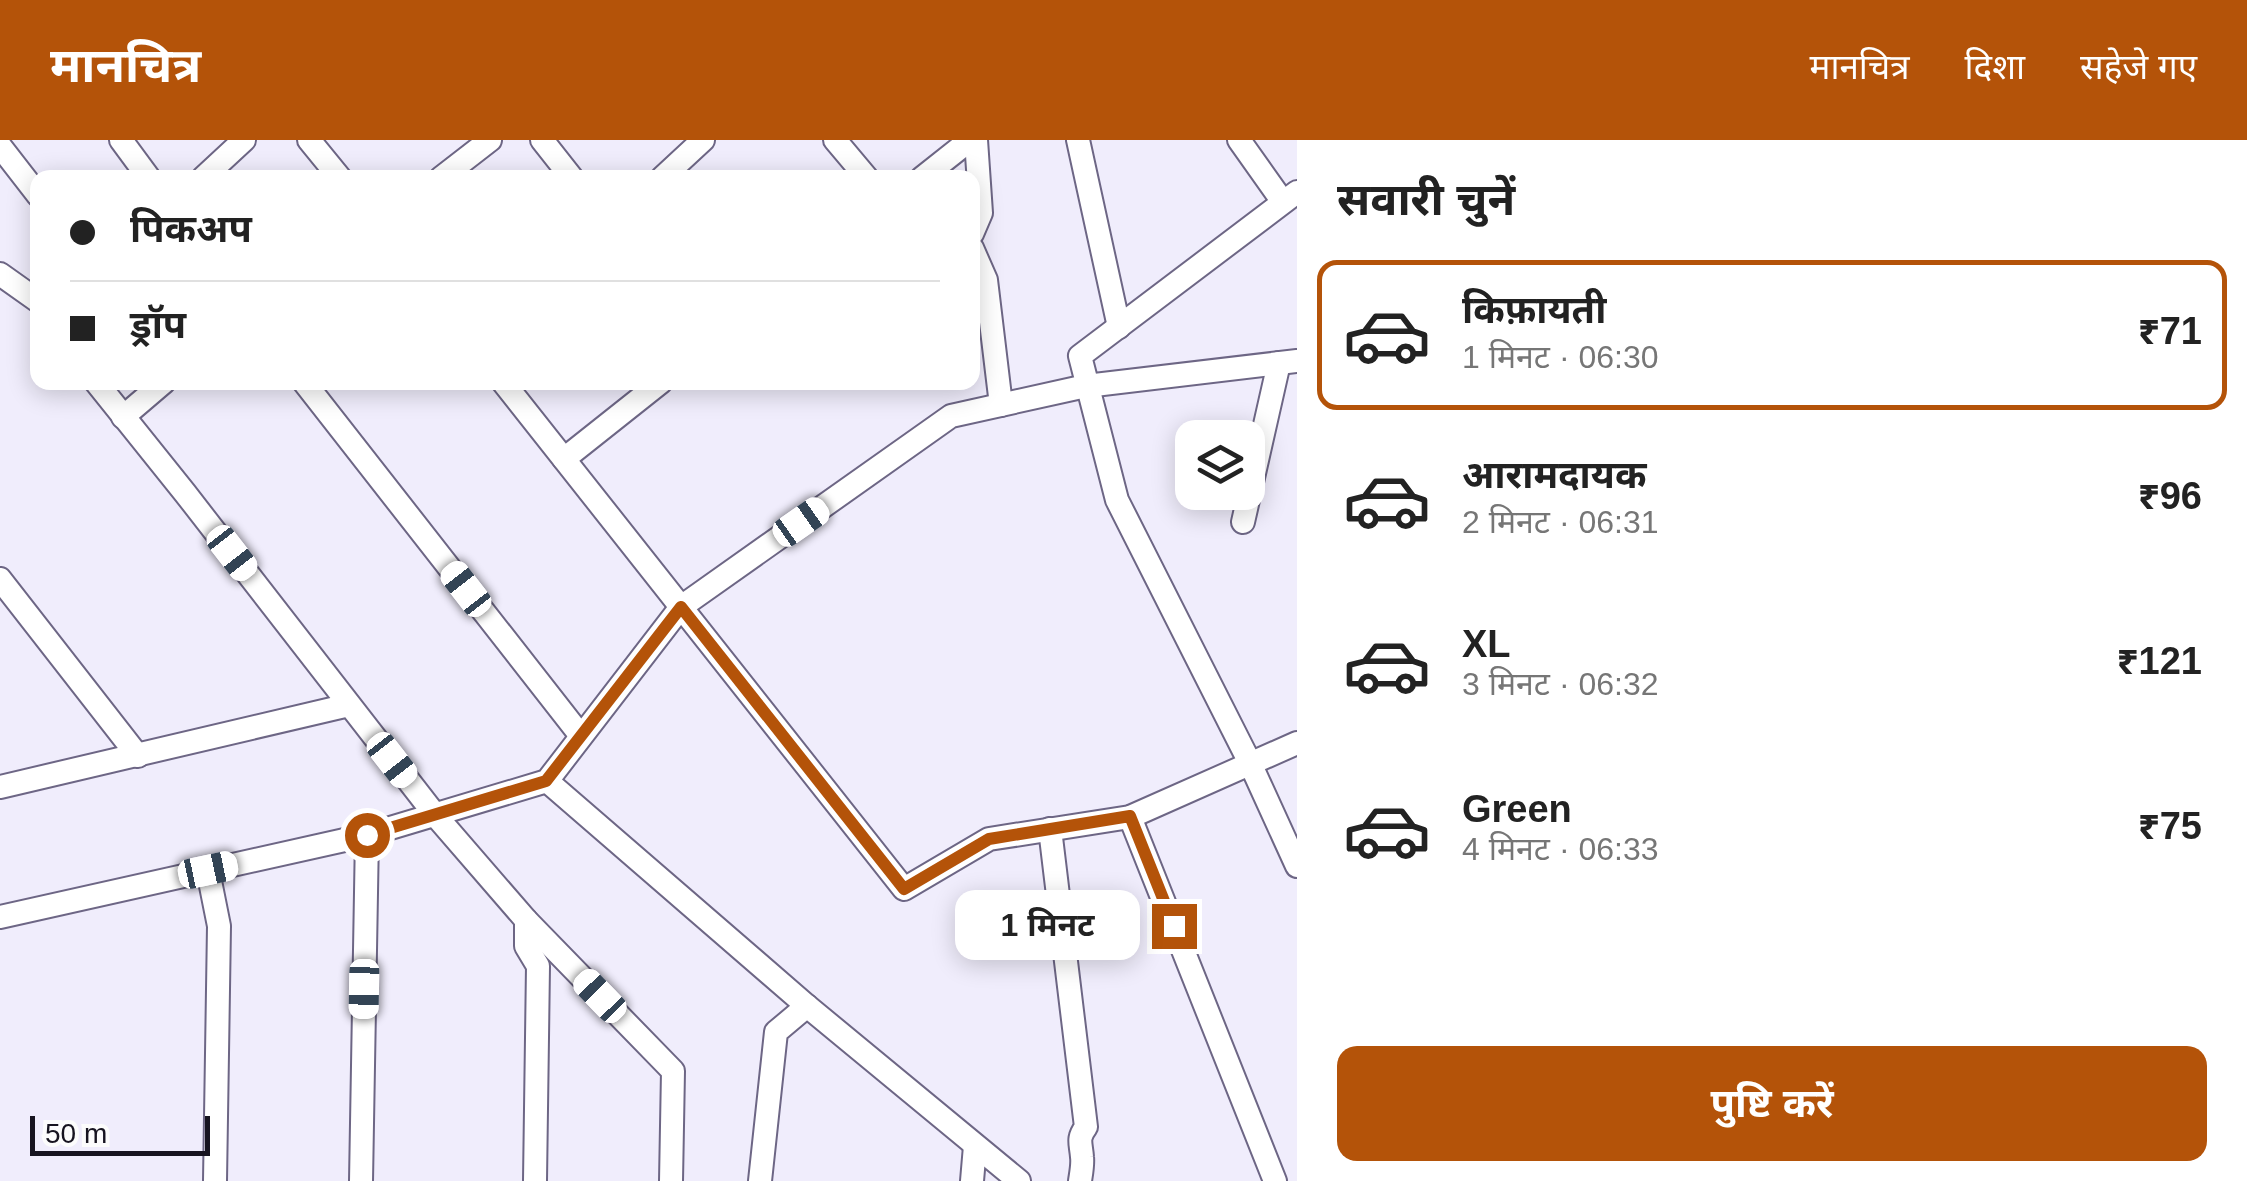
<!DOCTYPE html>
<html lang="hi">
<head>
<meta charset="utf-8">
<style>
  body { margin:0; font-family:Helvetica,"Noto Sans Devanagari",sans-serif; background:#f6f6f6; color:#222; height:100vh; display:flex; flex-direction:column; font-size:38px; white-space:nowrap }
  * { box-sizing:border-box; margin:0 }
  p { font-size:32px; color:#767676 }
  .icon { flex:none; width:55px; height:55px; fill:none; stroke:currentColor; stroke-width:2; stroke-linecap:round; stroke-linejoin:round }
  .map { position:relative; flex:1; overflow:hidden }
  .sheet { display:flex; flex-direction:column; background:#fff; width:950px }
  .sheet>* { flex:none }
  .guide { position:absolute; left:30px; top:30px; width:950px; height:220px; border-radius:20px; box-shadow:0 5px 25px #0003; display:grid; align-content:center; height:220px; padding:0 40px; background:#fff }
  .tools { position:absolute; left:1175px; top:280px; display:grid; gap:20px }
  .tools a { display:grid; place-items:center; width:90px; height:90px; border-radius:20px; background:#fff; box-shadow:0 5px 25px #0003; font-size:50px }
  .scale { position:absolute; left:30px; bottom:25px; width:180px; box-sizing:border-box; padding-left:10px; border:5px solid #171420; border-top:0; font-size:28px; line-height:35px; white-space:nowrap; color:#171420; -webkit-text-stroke:8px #fcfcfc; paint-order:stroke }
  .end { position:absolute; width:45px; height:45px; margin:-22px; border:12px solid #b45309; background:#fff; box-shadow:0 0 0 5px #fff }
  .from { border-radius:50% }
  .bubble { position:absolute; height:70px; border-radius:20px; background:#fff; box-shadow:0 5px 25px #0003; font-size:32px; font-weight:700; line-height:70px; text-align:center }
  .car { position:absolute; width:30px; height:60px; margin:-30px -15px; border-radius:12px; box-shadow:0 0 8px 2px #0007; background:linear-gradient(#fff 24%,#345 0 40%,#fff 0 76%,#345 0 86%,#fff 0) }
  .guide b { display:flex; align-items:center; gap:35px; height:95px; font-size:38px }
  .guide b+b { border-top:2px solid #e0e0e0 }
  .guide i { width:25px; height:25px; background:#222 }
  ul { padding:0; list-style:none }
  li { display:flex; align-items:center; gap:30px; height:150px; margin:0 20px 15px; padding:0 20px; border:5px solid transparent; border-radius:20px }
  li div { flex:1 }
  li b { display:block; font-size:38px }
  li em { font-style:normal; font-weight:700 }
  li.current { border-color:#b45309 }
  li>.icon { width:90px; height:90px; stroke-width:1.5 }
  h2 { padding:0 40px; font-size:45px; line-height:120px }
  .button { display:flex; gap:20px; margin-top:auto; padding:20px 40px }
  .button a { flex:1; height:115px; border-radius:20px; background:#b45309; color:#fff; font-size:40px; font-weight:700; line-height:115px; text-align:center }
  header { display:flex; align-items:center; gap:60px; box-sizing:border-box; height:140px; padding:0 50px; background:#b45309; color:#fff }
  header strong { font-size:48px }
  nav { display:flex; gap:55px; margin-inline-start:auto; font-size:35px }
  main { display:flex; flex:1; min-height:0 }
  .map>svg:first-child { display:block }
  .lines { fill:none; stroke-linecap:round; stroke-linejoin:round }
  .street-casing { stroke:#6d6685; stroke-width:26 }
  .street { stroke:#fff; stroke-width:22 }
  .route { stroke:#b45309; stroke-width:12 }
</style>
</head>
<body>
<header>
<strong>मानचित्र</strong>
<nav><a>मानचित्र</a><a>दिशा</a><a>सहेजे गए</a></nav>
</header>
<main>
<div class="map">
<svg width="1297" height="1041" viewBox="0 0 1297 1041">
  <rect width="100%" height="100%" fill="#f0edfc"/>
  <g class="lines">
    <defs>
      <g id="street">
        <path d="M121,0L149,38"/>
        <path d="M309,0L340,38"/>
        <path d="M542,0L572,38"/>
        <path d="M835,0L867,38"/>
        <path d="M1078,0L1119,187"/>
        <path d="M1239,0L1283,62"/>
        <path d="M0,6L38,55"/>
        <path d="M203,38L244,0"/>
        <path d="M441,38L490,0"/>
        <path d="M662,38L703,0"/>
        <path d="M922,38L970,0"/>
        <path d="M1297,52L1080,216L1117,360L1250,623L1297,726"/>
        <path d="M972,94L981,73L976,0"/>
        <path d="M972,108L986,140L1001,265"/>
        <path d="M0,134L38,161"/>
        <path d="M96,242L185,353L436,676L526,780V806L538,826L535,1041"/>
        <path d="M304,242L581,596"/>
        <path d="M503,242L904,749L989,699L1130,677L1297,603"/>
        <path d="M123,277L164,242"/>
        <path d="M564,319L661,242"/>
        <path d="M1243,382L1279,223"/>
        <path d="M0,439L138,616"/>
        <path d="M547,641L807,866L1019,1041"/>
        <path d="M0,647L349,565"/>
        <path d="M1130,677L1275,1041"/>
        <path d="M1050,689L1086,987C1077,999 1081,1003 1082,1017C1083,1024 1081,1034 1080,1041"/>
        <path d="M208,731L219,786L215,1041"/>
        <path d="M0,777L367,695L547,641L681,467L951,276L1086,246L1297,221"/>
        <path d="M526,780L673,931L671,1041"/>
        <path d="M361,1041L367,695"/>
        <path d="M760,1041L776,892L807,866"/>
        <path d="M972,1041L975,1006"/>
      </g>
    </defs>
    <use href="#street" class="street-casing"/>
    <use href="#street" class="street"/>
  </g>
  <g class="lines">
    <path class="route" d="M367,695L546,641L681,467L904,749L989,699L1130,676L1174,786"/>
  </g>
</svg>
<div class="tools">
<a><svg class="icon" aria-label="layers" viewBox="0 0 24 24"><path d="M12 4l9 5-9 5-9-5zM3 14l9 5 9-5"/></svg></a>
</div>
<div class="scale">50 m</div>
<i class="end from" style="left:367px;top:695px"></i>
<i class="end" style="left:1174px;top:786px"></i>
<div class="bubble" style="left:955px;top:750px;width:185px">1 मिनट</div>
<i class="car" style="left:801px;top:382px;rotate:55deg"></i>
<i class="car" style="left:232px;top:413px;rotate:142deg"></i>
<i class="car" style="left:466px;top:449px;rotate:322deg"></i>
<i class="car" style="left:392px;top:620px;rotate:142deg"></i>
<i class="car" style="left:208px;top:730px;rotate:78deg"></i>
<i class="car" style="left:364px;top:849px;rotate:181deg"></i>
<i class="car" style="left:600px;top:856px;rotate:316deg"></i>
<div class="guide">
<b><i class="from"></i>पिकअप</b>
<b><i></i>ड्रॉप</b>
</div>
</div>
<section class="sheet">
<h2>सवारी चुनें</h2>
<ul>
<li class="current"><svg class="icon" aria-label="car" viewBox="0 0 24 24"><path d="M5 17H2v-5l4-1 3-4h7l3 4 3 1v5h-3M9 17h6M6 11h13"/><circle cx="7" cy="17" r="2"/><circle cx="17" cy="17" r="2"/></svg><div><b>किफ़ायती</b><p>1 मिनट · 06:30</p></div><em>₹71</em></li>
<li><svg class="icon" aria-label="car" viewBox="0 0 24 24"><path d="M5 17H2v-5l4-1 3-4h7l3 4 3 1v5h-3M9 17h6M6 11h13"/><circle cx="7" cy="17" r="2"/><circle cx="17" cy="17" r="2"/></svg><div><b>आरामदायक</b><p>2 मिनट · 06:31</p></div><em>₹96</em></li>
<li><svg class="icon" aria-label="car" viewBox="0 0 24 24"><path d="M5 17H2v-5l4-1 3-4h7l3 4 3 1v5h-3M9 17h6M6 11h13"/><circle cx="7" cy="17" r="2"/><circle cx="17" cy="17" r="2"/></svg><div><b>XL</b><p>3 मिनट · 06:32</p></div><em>₹121</em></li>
<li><svg class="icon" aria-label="car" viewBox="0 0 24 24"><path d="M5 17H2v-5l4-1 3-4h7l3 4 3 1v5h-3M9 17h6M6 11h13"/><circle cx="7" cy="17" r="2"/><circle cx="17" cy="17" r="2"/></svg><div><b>Green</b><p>4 मिनट · 06:33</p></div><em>₹75</em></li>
</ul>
<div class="button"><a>पुष्टि करें</a></div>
</section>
</main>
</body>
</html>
